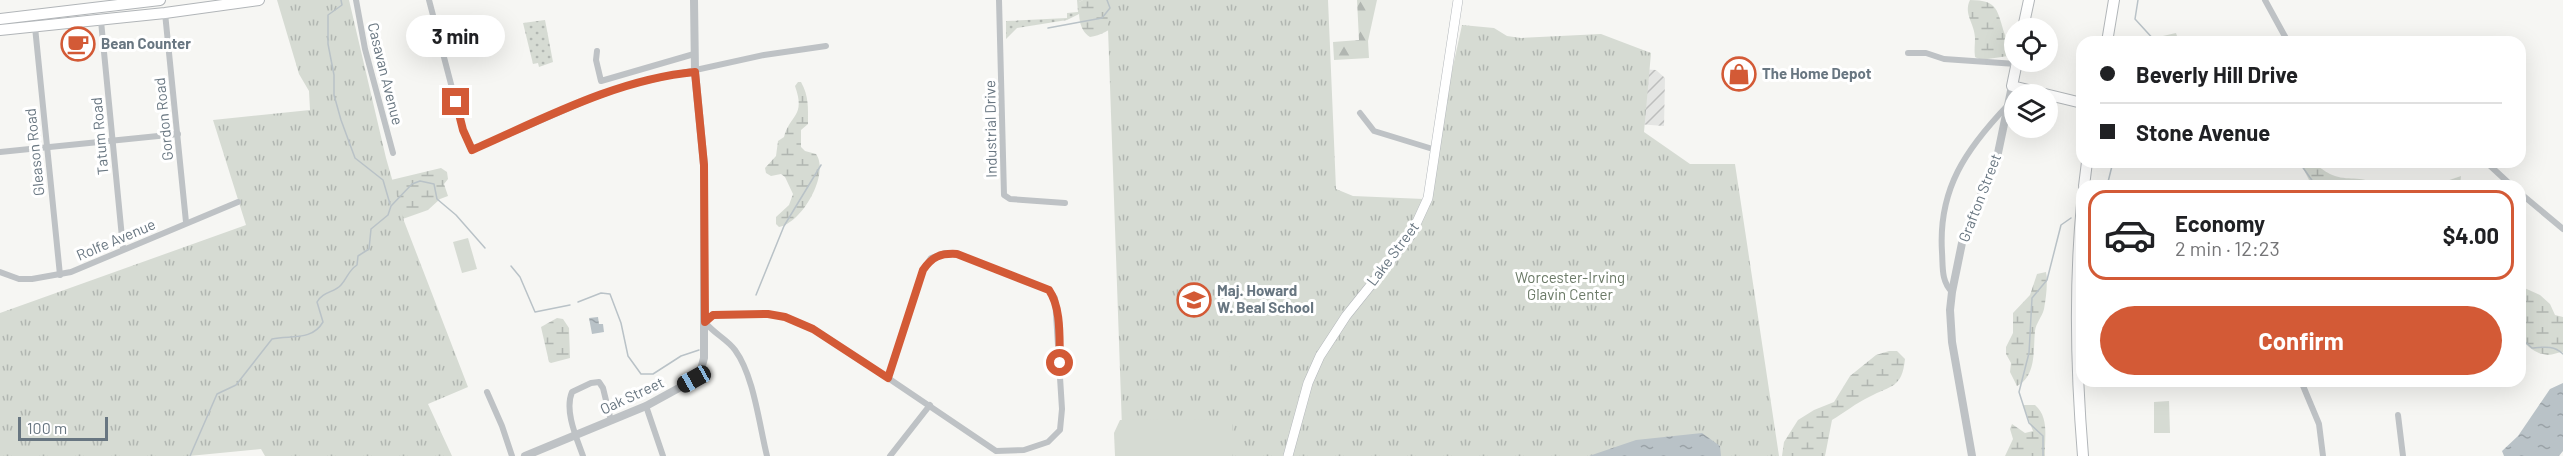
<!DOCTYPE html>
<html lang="en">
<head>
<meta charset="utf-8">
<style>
  body { margin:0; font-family:Barlow,sans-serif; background:#f2f2f2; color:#202124; height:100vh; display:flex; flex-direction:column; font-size:22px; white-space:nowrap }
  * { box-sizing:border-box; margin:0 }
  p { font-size:20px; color:#757577 }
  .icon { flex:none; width:33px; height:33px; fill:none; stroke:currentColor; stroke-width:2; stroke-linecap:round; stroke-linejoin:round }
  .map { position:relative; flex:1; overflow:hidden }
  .drawer { position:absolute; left:2076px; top:180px; width:450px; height:207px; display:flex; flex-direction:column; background:#fff; border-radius:18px; box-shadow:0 6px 24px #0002 }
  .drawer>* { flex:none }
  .hud { position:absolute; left:2076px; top:36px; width:450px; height:132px; border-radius:18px; box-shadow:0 6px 24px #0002; display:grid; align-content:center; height:132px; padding:0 24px; background:#fff }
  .tools { position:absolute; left:2004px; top:18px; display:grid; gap:12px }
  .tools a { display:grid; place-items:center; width:54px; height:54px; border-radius:50%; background:#fff; box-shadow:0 6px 24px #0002; font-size:30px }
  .scale { position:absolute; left:18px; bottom:15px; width:90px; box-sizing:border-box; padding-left:6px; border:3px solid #687681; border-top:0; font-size:16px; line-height:21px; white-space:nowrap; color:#687681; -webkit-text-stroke:4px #fff; paint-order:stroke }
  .end { position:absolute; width:27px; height:27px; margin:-14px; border:8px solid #d35a36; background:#fff; box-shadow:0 0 0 3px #fff }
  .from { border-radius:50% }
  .bubble { position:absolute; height:42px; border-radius:21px; background:#fff; box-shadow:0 6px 24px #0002; font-size:20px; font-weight:700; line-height:42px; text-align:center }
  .car { position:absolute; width:18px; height:36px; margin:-18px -9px; border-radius:8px; box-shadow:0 0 4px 2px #0007; background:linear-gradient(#222 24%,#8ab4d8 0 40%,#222 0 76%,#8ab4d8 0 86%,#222 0) }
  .hud b { display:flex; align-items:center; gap:21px; height:57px; font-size:22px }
  .hud b+b { border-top:2px solid #e0e0e0 }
  .hud i { width:15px; height:15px; background:#202124 }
  ul { padding:10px 0 0; list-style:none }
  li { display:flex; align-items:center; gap:18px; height:90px; margin:0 12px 9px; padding:0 12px; border:3px solid #e0e0e0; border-radius:18px }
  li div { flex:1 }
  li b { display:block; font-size:22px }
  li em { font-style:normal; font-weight:700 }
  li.active { border-color:#d35a36 }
  li>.icon { width:54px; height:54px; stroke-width:1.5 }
  .action { display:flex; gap:12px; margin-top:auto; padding:12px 24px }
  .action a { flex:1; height:69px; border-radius:36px; background:#d35a36; color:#fff; font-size:24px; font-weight:700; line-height:69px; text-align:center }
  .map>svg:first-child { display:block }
  .industrial { fill:url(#industrial-furrows) }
  .grass { fill:url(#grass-dots) }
  .forest { fill:url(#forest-firs) }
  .wetland { fill:url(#wetland-marsh) }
  .park { fill:url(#park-tufts) }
  .garden { fill:#d6dbd3 }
  .water { fill:url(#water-ripples) }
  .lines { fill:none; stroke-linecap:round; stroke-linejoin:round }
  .stream { stroke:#b9c2c7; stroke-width:1.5 }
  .secondary-casing { stroke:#b3b7bb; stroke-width:10 }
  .primary-casing { stroke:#b2b6b9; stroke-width:12 }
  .trunk-casing { stroke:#b1b5b8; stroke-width:12 }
  .minor { stroke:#bec2c5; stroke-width:6 }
  .tertiary { stroke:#bec2c5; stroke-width:8 }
  .secondary { stroke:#fff; stroke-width:9 }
  .primary { stroke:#fff; stroke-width:10 }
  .trunk { stroke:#fff; stroke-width:10 }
  .route { stroke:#d35a36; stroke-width:8 }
  .labels { text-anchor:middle; stroke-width:6; stroke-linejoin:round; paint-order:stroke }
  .poi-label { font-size:15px; font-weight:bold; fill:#687681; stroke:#fff; text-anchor:start }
  .street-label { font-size:15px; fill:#687681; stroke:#fff }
  .park-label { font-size:15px; fill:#6a7966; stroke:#fff }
</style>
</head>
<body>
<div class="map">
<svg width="2563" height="456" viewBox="0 0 2563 456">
  <defs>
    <pattern id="industrial-furrows" width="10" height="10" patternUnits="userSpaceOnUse" patternTransform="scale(1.5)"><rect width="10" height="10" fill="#e4e5e3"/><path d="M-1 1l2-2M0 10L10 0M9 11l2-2" fill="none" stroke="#bdbebd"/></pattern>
    <pattern id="grass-dots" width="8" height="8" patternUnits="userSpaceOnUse" patternTransform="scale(1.5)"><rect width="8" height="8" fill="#d6dbd3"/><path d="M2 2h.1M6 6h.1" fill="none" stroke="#b1b6b1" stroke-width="1.8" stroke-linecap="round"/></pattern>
    <pattern id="forest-firs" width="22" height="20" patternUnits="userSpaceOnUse" patternTransform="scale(1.5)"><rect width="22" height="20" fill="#d6dbd3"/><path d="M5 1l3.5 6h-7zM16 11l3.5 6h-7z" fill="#b1b6b1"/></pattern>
    <pattern id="wetland-marsh" width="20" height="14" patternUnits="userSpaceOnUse" patternTransform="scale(1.5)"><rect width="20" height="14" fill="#d6dbd3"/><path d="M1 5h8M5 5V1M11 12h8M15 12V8" fill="none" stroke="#b1b6b1"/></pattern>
    <pattern id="park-tufts" width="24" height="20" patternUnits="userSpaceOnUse" patternTransform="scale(1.5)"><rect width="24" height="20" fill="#d6dbd3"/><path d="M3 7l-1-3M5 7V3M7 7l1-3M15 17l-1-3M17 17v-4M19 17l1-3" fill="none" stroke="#b1b6b1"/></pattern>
    <pattern id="water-ripples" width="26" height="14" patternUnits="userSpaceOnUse" patternTransform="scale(1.5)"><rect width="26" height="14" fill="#b9c2c7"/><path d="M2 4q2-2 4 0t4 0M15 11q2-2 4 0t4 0" fill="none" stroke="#9aa2a7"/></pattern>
  </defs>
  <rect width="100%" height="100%" fill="#f6f6f3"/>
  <path class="industrial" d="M1623,68L1656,70L1665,78L1664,126L1624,123Z"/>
  <g class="grass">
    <path d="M1077,0H1083L1079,2V14L1067,20L1017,28L1006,39V21L1067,18V13L1078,12Z"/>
    <path d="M545,20L553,62L539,67L538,63L533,64L523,23Z"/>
  </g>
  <path class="forest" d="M1357,0H1377L1368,41L1369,58L1334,60L1333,42L1359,40Z"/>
  <g class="wetland">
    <path d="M1083,0H1145C1129,15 1111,34 1090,37C1078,29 1079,15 1079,2Z"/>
    <path d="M1970,0C1999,0 1997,11 2005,35C2007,42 2011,45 2011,53L2008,56L1981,60L1975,57C1974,50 1975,45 1975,38C1975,24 1963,14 1970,0Z"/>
    <path d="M2176,33L2179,42H2154V38Z"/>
    <path d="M798,82H801C809,96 808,108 808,124L801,130V147L805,151L816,154C830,174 802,223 779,227L776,224V217L789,205L793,194L785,177L781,174L771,176L766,173L765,168L776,156L778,141L784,137C790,114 806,117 795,86Z"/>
    <path d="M2300,162C2319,162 2320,171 2335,176C2350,181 2364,175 2377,186H2312Z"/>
    <path d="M441,168L447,172L448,179L444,184L448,196L440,199L428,210L397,221L391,180Z"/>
    <path d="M2461,176L2460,186H2432Z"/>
    <path d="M2046,272C2048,283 2046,298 2044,309C2042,317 2036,323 2035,331C2033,349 2037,376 2017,386L2010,372L2011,363L2006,354V347L2013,333V313L2030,295L2037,274Z"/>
    <path d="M2520,286L2540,295L2550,304L2555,315L2563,317V352C2558,352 2553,355 2548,355C2536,354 2524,346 2520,334Z"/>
    <path d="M557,318L563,319L569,328L570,358L551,363L549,362L541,327Z"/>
    <path d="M1889,351H1897L1905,359C1902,388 1892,385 1869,397C1856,403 1844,413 1832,420L1825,456H1782L1784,442L1798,420L1814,410L1834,402L1850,376L1876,355Z"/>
    <path d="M2023,405H2035C2050,418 2044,439 2045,456H2005L2013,439L2010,429L2012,424L2025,433L2033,431Z"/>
  </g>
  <g class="park">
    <path d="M277,0H349L386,158L404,221L468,387L428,404L452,456H265L261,449L189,456H0V313L246,225L213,120L310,110L309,91L299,74Z"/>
    <path d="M1107,0H1328L1336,189L1353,196L1424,199L1462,25L1494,28L1507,36L1521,38L1601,34L1651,53L1644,132L1690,164H1735L1779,456H1123Z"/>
  </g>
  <g class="garden">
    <path d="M468,238L477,269L462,273L453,242Z"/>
    <path d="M1229,351L1230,379H1218V352Z"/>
    <path d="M2169,401L2170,433H2154V402Z"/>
    <path d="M1232,419V456H1115L1114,433L1120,420Z"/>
  </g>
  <g class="water">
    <path d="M598,317L599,324H603L604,332L592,334L589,318Z"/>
    <path d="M2563,383V451L2559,456H2504L2502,451L2518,436L2550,389Z"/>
    <path d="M1702,433L1720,446L1721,456H1589L1636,440Z"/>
  </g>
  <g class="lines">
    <g class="stream">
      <path d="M341,0L342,5L328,15V44L334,75V95L341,120L355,158L383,180L390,204"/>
      <path d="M2138,0L2135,19L2156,42"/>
      <path d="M1048,28L1102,18L1110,8L1107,0"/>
      <path d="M2299,162L2316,186"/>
      <path d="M2107,186L2113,162"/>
      <path d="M511,266L520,277L535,312L570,305"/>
      <path d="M756,295L784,226L821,165"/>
      <path d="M578,302L601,293L610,294L621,323L628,356L641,374H653L681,356L699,350"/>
      <path d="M2520,337L2532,348C2544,347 2554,345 2563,354"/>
      <path d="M190,456L217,394L236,385L272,339C291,335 312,341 323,322L317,302C323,291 334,293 341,285C348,277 348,271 357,265L358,256L369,249L371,229L388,215L391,206L412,184L420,181L434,184L437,199L456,215L485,248"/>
      <path d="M2043,456V436L2029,423L2019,392L2029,353L2032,298L2047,280L2061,225L2071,218"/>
    </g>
    <defs>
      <path id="secondary" d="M1288,456L1308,383L1320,356L1346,316L1411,235L1428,198L1458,0"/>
      <g id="primary">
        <path d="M2023,28L2029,0"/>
        <path d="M2107,42L2114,0"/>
        <path d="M2017,62L2012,86L2082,103"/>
        <path d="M2084,186L2087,162"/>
        <path d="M2082,204C2074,288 2076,372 2083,456"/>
      </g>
      <g id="trunk">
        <path d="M0,19L160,0"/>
        <path d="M0,30L165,13L259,0"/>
      </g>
    </defs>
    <use href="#secondary" class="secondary-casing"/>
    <use href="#primary" class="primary-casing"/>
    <use href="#trunk" class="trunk-casing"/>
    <g class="minor">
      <path d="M356,0L365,49L393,153"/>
      <path d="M429,0L463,130L472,150L590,99L632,84L764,55L826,46"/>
      <path d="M999,0L1004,195L1010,199L1065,203"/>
      <path d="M2265,0L2288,42"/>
      <path d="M165,13L186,222"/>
      <path d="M101,21L123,248"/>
      <path d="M35,27L60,275"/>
      <path d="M597,51L596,60L601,81L694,54"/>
      <path d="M1908,53H1926L1944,59L2016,64"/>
      <path d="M1360,113L1374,131L1436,150"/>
      <path d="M0,152L178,134"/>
      <path d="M2486,162L2512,186"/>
      <path d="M2520,193L2563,229"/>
      <path d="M945,253L957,254L1049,290L1055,298L1062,409L1060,430L1048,442L1024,450L996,451L888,378L923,270L931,258Z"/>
      <path d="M0,272L19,279H32L71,272L238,202"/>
      <path d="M1952,292C1941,281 1943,267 1942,252C1938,189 1966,149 2008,105"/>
      <path d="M2301,381L2319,424L2323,456"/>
      <path d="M487,392L502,426L512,456"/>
      <path d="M646,406L663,456"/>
      <path d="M2398,415L2403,456"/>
      <path d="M583,456C577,439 564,411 572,392L591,383L599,382L603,388L611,421"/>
      <path d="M767,456C759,424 754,376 735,350C727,339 713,333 705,322L713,315L768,314L785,317L813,329L888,378"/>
      <path d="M890,456L930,405"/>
    </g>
    <g class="tertiary">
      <path d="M525,456L646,406L699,377L704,358V165L695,72L694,0"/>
      <path d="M1972,456L1952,342L1950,310L1952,292L1962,243L1998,153L2012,86"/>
    </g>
    <use href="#secondary" class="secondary"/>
    <use href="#primary" class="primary"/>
    <use href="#trunk" class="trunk"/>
  </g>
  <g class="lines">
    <path class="route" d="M456,102L463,130L472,150C543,119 617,79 695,72L704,165L705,322L713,315L768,314L785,317L813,329L888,378L923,270C932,257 940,253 957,254L1049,290C1062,309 1059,340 1060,363"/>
  </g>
  <defs>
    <symbol id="cafe-ring" viewBox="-11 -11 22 22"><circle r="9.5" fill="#fff" stroke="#d35a36" stroke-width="1.5"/><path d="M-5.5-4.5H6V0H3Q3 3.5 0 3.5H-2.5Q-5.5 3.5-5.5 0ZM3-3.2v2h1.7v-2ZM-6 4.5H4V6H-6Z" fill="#d35a36"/></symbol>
    <symbol id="shop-ring" viewBox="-11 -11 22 22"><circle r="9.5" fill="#fff" stroke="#d35a36" stroke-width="1.5"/><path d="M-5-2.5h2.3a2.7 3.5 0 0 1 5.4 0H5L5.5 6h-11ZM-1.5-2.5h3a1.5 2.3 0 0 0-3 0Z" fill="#d35a36"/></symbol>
    <symbol id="school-ring" viewBox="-11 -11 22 22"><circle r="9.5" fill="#fff" stroke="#d35a36" stroke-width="1.5"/><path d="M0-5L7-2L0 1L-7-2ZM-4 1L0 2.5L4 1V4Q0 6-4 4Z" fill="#d35a36"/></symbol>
  </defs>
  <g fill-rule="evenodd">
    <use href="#cafe-ring" x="59" y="25" width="38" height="38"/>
    <use href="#shop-ring" x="1720" y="55" width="38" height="38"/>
    <use href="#school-ring" x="1175" y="281" width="38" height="38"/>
  </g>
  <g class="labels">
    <g class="poi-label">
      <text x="101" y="49">Bean Counter</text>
      <text x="1762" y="79">The Home Depot</text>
      <text x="1217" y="296">Maj. Howard<tspan x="1217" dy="17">W. Beal School</tspan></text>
    </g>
    <g class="street-label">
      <text transform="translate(385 74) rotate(76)" y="5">Casavan Avenue</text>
      <text transform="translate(164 119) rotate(-96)" y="5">Gordon Road</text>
      <text transform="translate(991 129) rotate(-91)" y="5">Industrial Drive</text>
      <text transform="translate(100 136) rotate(-95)" y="5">Tatum Road</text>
      <text transform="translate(35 152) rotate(-96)" y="5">Gleason Road</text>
      <text transform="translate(1980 198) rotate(-69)" y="5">Grafton Street</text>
      <text transform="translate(116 240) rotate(-23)" y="5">Rolfe Avenue</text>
      <text transform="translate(1393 254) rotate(-53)" y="5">Lake Street</text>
      <text transform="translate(632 396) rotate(-25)" y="5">Oak Street</text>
    </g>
    <g class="park-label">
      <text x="1570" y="283">Worcester-Irving<tspan x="1570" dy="17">Glavin Center</tspan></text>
    </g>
  </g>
</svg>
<div class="tools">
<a><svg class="icon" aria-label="locate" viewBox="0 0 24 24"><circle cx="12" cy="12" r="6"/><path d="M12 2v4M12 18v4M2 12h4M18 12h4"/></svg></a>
<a><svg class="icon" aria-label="layers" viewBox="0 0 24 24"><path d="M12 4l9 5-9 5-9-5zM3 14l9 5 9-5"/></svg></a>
</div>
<div class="scale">100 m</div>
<i class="end from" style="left:1060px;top:363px"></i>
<i class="end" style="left:456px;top:102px"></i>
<div class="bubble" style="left:406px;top:15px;width:99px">3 min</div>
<i class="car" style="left:694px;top:379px;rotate:241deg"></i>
<div class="hud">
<b><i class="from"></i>Beverly Hill Drive</b>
<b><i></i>Stone Avenue</b>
</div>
<section class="drawer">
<ul>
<li class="active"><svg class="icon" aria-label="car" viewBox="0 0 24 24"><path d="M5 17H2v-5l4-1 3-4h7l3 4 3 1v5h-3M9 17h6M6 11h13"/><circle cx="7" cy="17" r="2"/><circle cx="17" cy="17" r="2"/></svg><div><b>Economy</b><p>2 min · 12:23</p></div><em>$4.00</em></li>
</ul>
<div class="action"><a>Confirm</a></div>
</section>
</div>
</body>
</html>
